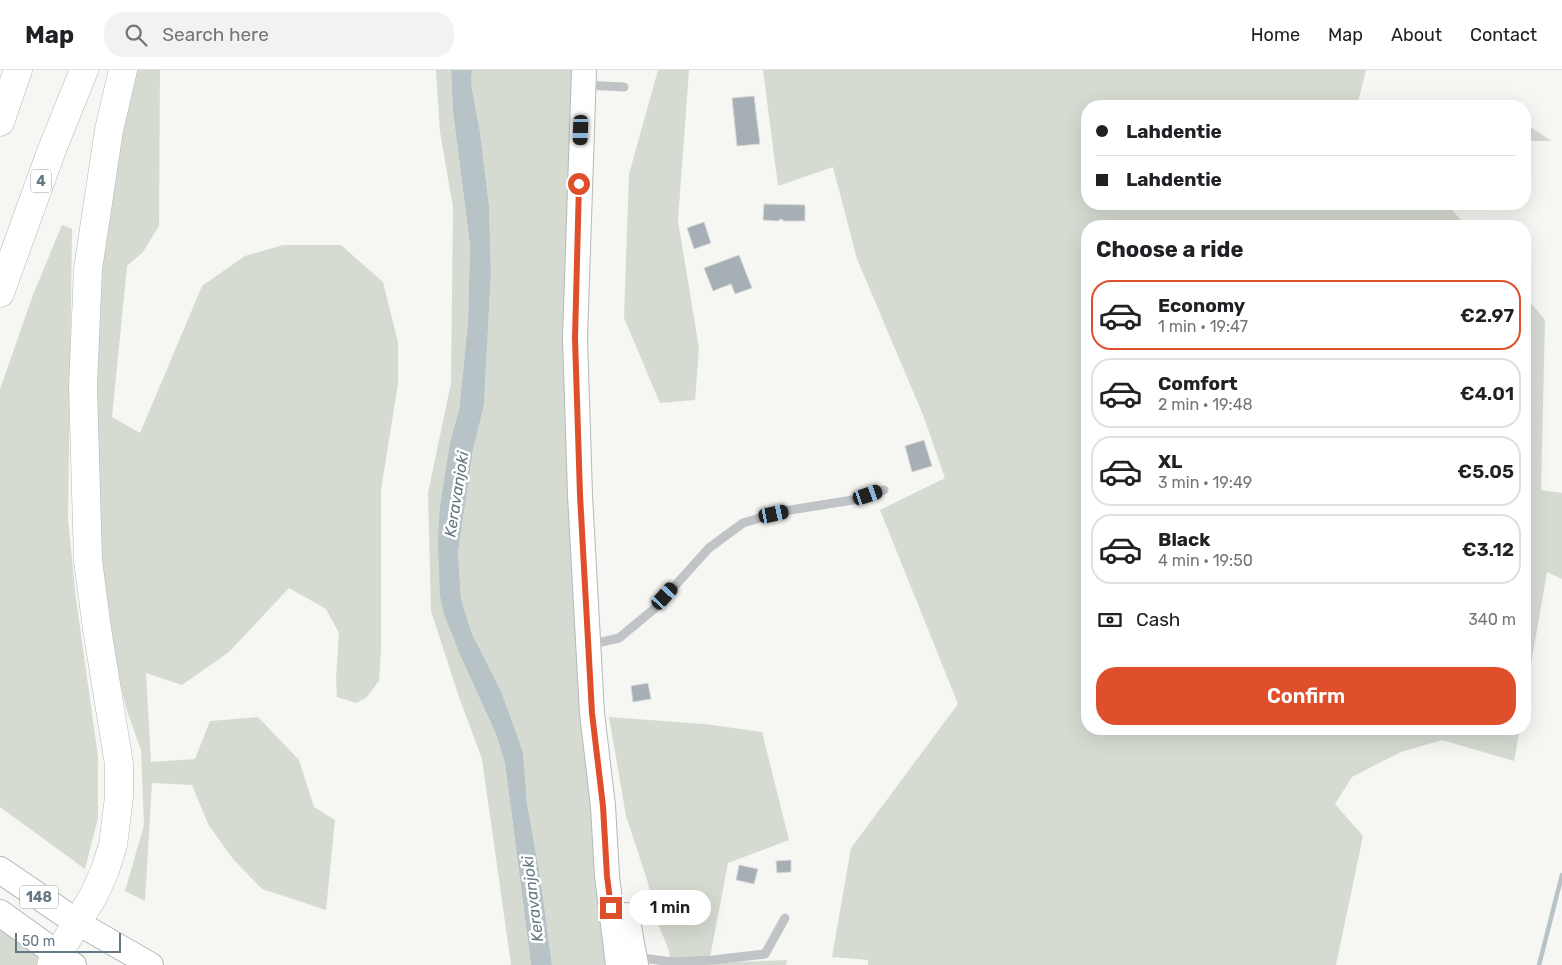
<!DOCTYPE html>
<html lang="en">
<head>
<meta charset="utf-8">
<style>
  body { margin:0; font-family:Rubik,sans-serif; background:#f2f2f2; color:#202124; height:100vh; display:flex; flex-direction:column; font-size:19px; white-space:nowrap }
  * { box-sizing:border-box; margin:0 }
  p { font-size:16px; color:#757577 }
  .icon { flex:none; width:28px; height:28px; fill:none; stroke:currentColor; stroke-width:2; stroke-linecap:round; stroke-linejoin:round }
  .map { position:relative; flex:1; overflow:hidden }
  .sheet { position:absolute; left:1081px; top:150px; width:450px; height:515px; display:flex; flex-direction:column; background:#fff; border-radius:20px; box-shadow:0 5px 20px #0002 }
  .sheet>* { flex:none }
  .hud { position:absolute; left:1081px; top:30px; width:450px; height:110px; border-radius:20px; box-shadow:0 5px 20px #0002; display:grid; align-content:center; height:110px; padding:0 15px; background:#fff }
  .scale { position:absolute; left:15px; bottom:12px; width:106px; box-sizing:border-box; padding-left:5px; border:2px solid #667784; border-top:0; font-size:14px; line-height:18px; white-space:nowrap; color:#667784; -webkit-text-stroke:4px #fff; paint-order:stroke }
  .end { position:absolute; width:22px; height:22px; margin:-11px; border:6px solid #df4f2b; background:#fff; box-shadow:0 0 0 2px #fff }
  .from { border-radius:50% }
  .bubble { position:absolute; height:35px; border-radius:18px; background:#fff; box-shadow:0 5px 20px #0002; font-size:16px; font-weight:600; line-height:35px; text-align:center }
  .car { position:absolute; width:15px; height:30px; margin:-15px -8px; border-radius:6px; box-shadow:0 0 4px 1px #0007; background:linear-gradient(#222 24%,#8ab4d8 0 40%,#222 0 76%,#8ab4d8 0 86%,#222 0) }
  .hud b { display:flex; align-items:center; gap:18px; height:48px; font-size:19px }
  .hud b+b { border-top:1px solid #e0e0e0 }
  .hud i { width:12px; height:12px; background:#202124 }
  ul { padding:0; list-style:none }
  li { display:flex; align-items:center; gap:15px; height:70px; margin:0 10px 8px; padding:0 5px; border:2px solid #e0e0e0; border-radius:20px }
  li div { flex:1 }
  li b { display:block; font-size:19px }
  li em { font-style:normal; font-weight:600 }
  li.selected { border-color:#df4f2b }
  li>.icon { width:45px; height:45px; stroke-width:1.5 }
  h2 { padding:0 15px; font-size:22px; line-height:60px }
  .pay { display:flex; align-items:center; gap:12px; height:55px; padding:0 15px; font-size:19px }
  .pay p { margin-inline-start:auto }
  .cta { display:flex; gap:10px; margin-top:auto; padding:10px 15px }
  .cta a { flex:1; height:58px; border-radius:20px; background:#df4f2b; color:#fff; font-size:20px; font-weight:600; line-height:58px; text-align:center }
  header { display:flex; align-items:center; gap:30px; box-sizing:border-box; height:70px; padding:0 25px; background:#fff; border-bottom:1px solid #e0e0e0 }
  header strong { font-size:24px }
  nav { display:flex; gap:28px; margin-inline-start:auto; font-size:18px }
  .search { width:350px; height:45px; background:#f2f2f2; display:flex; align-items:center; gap:12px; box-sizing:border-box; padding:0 18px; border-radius:20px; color:#757577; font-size:19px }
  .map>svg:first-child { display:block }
  .green { fill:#d6dbd2 }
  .water { fill:#b7c3c7 }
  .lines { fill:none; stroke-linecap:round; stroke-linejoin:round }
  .stream { stroke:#b7c3c7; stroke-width:4.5 }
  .building { fill:#a6afb5; stroke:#d8d8d6 }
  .secondary-casing { stroke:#b2b8bc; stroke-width:26 }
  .primary-casing { stroke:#b1b6ba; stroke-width:28 }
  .motorway-casing { stroke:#b3b7ba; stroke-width:29 }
  .service { stroke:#c0c4c7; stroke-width:9 }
  .secondary { stroke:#fff; stroke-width:24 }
  .primary { stroke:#fff; stroke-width:26 }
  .motorway { stroke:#fff; stroke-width:28 }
  .route { stroke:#df4f2b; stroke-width:6 }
  .labels { text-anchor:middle; stroke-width:5; stroke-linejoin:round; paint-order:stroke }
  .shield { fill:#fff; stroke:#94a0a9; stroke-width:1 }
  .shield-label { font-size:14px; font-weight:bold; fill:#667784 }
  .water-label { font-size:16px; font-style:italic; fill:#627980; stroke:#fff }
</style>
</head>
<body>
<header>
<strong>Map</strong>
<div class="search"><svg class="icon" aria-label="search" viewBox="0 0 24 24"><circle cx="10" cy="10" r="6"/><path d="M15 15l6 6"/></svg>Search here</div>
<nav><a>Home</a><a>Map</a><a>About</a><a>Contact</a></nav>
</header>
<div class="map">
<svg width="1562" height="895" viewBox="0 0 1562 895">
  <rect width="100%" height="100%" fill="#f6f6f3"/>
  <g class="green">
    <path d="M129,0H160L159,156L143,182L127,196L112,347L140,363L202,216L245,186L283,175H341L383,212L398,272V314L381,420V581L379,611L366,628L356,633L337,627L336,609L339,563L326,539L289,518L229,582L182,615L146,603L151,692L195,689L210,651L258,647L299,690L314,737L335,750L326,840L262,819L233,789L208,754L192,715L152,713L145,831L125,821L144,755L141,680L127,641L110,572L98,453L93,327L98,201Z"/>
    <path d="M436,0H451L453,42L470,175L468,251L464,293L459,340L450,372L440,435L461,587L496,664L505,693L531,895H511L482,689L459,627L431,541L428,423L451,313L453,137L440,62Z"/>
    <path d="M472,0H572L565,238L573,526L602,813L612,895H552L541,812L527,733L523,682L501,621L472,564L461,529L458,483L473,380L484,335L491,202L489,136L480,62L471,13Z"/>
    <path d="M658,0H689L678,151L699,278L695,330L660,333L624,248L629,104Z"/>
    <path d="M763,0H1366L1357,36H1088V134H1447L1466,156H1088V659H1520L1514,691L1442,670L1401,682L1352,707L1335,734L1363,766L1336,895H868V890L832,887L851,778L958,634L880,440L945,408L923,345L857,189L833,97L778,116Z"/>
    <path d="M1525,54L1552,71H1525Z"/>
    <path d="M62,155L72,159L68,449L76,529L98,686V748L85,799L0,737V319L33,225Z"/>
    <path d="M1525,226L1545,250L1541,420L1562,423V509L1547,502L1525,629Z"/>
    <path d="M609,647L704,654L762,662L789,770L728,793L709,893L787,890L786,895H671L669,881L656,848L648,813L626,746Z"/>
    <path d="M0,860L35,884L40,891L38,895H0Z"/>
  </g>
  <path class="water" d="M451,0H472L471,13L480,62L489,136L491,202L484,335L473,380L458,483L461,529L472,564L501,621L523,682L527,733L541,812L552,895H531L505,693L496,664L461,587L444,544L440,526L438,471L440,435L450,372L459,340L464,293L468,251L470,175L453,42Z"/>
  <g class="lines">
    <path class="stream" d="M1539,895L1562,805"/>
  </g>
  <g class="building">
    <path d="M754,26L760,74L737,76L732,28Z"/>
    <path d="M764,134L805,135V151H783L782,149L777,151L763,150Z"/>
    <path d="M704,152L711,173L694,179L687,158Z"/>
    <path d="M739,185L752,218L735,224L731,214L713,221L704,198Z"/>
    <path d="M924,370L932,396L912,402L905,376Z"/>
    <path d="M648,613L651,629L633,632L631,616Z"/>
    <path d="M791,790V802L777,803L776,791Z"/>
    <path d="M739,795L758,799L754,814L736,810Z"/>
  </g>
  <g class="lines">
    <defs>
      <g id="secondary">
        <path d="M584,0L575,268L580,425L592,643L603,736L607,806L618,895"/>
        <path d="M627,845L636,895"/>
        <path d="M78,853L151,895"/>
        <path d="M57,884L74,895"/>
      </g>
      <g id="primary">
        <path d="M0,800L78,853"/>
        <path d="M0,843L57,884"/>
      </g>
      <g id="motorway">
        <path d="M0,52L18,0"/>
        <path d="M0,223L51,82L84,0"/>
        <path d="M51,895L94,825L105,800L113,775L119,727V694L97,559L88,490L83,316L88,199L109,60L123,0"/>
      </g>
    </defs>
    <use href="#secondary" class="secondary-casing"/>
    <use href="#primary" class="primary-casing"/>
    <use href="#motorway" class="motorway-casing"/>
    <g class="service">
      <path d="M583,15L624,17"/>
      <path d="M588,575L619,568L654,539L709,478L743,453L784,441L853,430L884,420"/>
      <path d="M635,887L672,892L713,890L765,884L785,848"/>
    </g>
    <use href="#secondary" class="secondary"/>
    <use href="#primary" class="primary"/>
    <use href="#motorway" class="motorway"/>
  </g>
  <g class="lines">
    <path class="route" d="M579,114L575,268L580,425L592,643L603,736L607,806L611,838"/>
  </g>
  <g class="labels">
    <g class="shield">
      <rect x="31" y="99.5" width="20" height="23" rx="4"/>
      <rect x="20" y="815.5" width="38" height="23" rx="4"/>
    </g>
    <g class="shield-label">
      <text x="41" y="116">4</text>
      <text x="39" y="832">148</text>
    </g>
    <g class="water-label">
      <text transform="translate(456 424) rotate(-81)" y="6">Keravanjoki</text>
      <text transform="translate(532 829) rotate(-97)" y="6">Keravanjoki</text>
    </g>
  </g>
</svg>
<div class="scale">50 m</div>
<i class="end from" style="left:579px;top:114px"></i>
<i class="end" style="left:611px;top:838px"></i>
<div class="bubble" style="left:629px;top:820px;width:82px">1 min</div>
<i class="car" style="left:581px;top:60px;rotate:182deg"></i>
<i class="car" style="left:868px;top:425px;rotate:71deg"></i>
<i class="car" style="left:774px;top:444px;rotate:78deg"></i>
<i class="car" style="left:665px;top:526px;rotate:42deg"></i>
<div class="hud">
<b><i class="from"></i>Lahdentie</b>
<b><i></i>Lahdentie</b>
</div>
<section class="sheet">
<h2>Choose a ride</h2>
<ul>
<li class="selected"><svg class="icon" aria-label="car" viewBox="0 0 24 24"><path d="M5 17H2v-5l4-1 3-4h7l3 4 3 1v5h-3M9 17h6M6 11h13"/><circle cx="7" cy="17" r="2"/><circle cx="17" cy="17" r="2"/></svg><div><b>Economy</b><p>1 min · 19:47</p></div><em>€2.97</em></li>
<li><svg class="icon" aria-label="car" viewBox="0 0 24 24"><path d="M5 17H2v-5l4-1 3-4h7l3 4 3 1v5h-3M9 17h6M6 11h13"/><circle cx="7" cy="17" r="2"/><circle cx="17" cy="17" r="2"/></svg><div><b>Comfort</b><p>2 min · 19:48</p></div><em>€4.01</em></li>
<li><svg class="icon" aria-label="car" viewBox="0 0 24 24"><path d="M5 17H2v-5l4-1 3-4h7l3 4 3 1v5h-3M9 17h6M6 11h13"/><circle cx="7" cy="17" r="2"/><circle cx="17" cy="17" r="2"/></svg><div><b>XL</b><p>3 min · 19:49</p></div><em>€5.05</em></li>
<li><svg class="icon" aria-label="car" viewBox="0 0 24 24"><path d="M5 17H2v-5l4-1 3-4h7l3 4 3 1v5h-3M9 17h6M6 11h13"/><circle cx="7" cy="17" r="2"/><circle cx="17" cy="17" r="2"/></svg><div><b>Black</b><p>4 min · 19:50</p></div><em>€3.12</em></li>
</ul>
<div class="pay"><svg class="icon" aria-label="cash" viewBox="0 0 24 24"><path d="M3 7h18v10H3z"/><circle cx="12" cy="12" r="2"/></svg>Cash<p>340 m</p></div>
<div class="cta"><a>Confirm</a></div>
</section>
</div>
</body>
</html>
